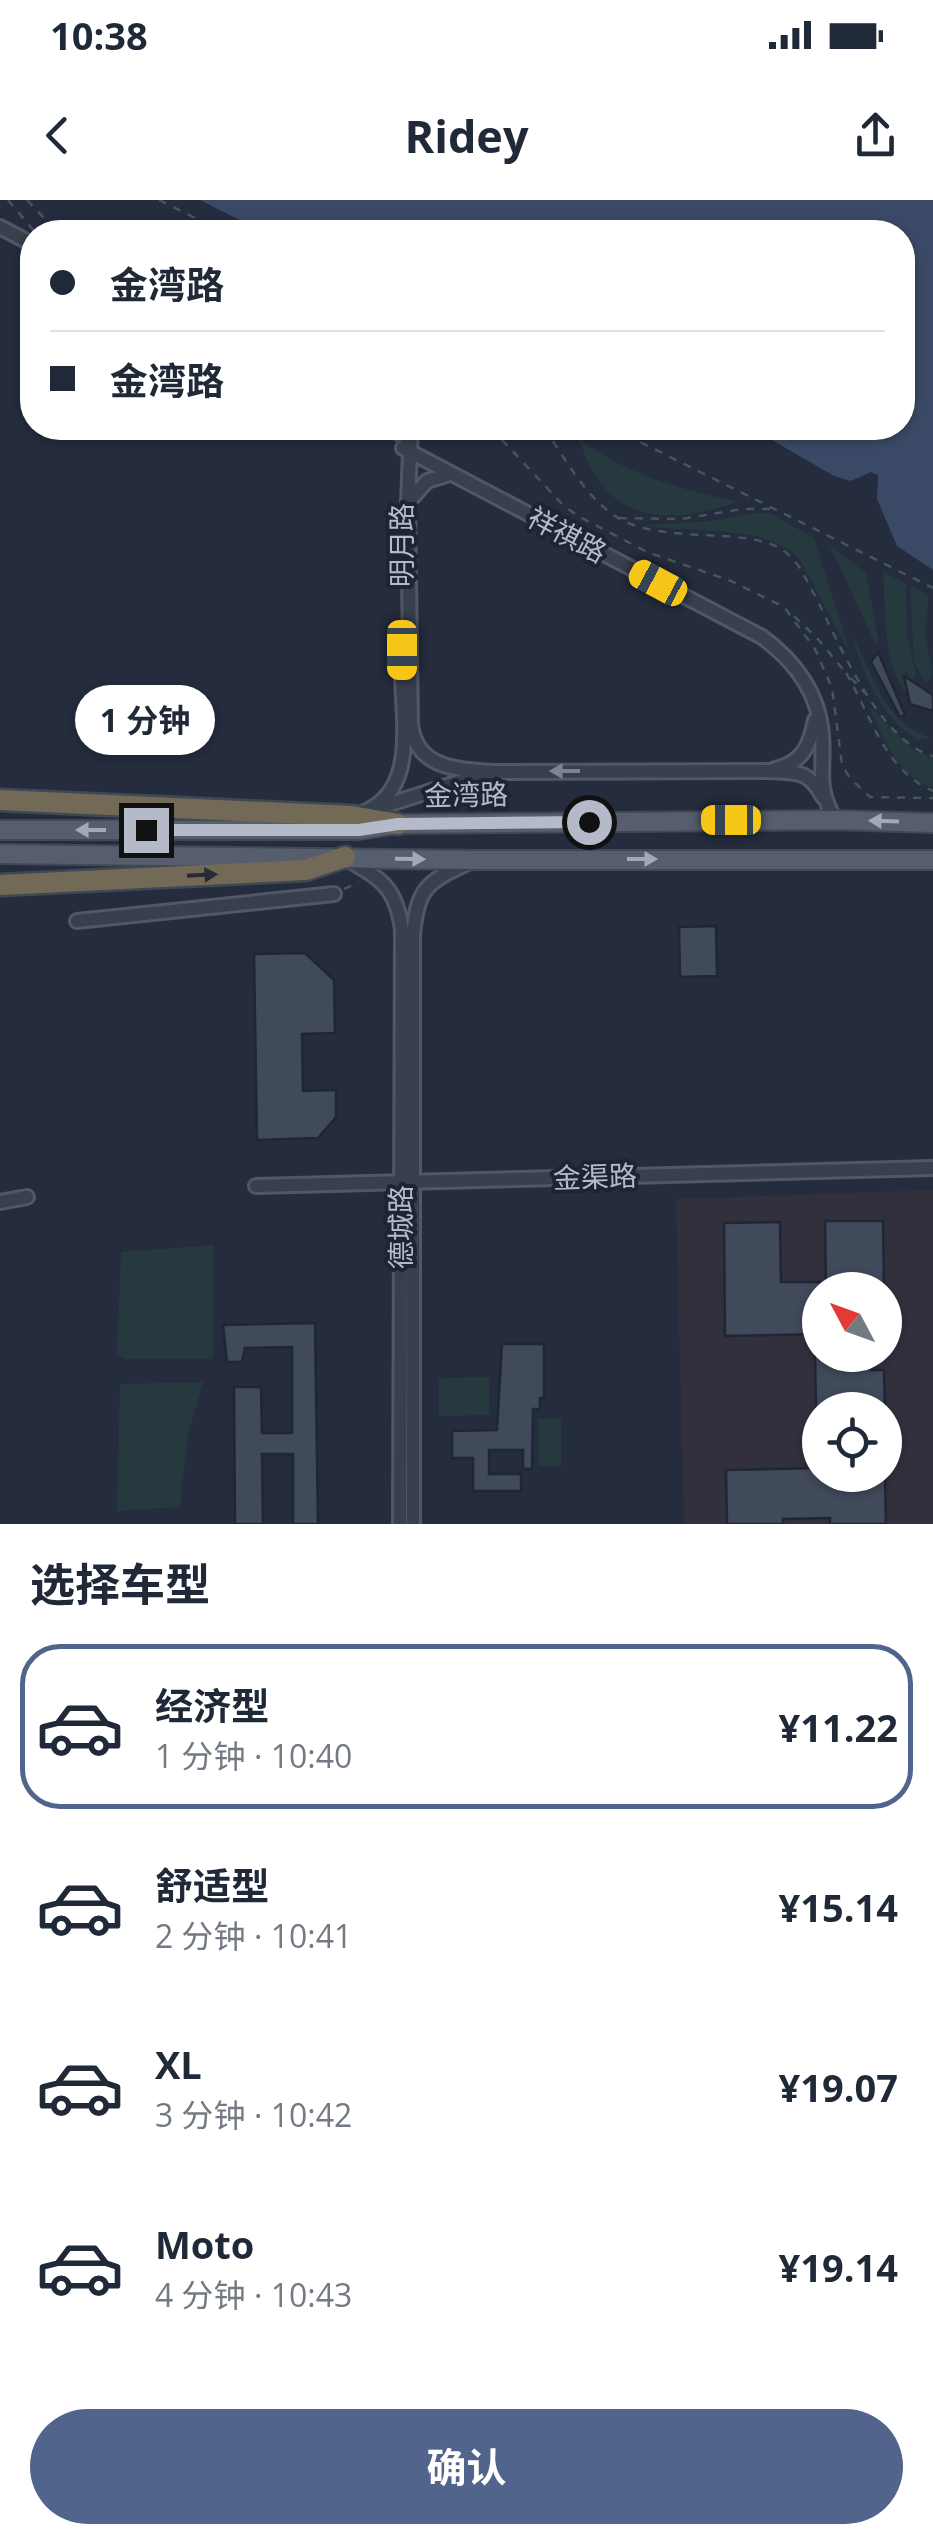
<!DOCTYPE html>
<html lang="zh">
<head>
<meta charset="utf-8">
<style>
  body { margin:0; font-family:"Open Sans","Noto Sans SC",sans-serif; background:#f6f6f7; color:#1f2937; height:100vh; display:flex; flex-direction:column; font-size:38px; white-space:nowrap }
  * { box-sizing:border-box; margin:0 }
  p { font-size:32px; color:#747a83 }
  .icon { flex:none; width:55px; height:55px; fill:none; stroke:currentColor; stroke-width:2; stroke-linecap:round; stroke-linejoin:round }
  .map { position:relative; height:1324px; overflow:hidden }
  .side { display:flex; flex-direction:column; background:#fff; flex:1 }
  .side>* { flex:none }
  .banner { position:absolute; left:20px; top:20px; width:895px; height:220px; border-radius:40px; box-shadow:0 2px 8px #0004; display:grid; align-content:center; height:220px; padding:0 30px; background:#fff }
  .needle { width:65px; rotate:311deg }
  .tools { position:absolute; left:802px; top:1072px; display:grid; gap:20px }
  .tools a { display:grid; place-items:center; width:100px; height:100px; border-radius:50%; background:#fff; box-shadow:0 2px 8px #0004; font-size:50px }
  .end { position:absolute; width:45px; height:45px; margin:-22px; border:12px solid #b4bac8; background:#111; box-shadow:0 0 0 5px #111 }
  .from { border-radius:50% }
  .bubble { position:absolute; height:70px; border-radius:35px; background:#fff; box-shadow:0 2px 8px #0004; font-size:32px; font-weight:700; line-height:70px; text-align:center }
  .car { position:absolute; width:30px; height:60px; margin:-30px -15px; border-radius:12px; box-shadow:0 0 8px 2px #0007; background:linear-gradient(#f5c518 24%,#345 0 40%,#f5c518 0 76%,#345 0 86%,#f5c518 0) }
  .banner b { display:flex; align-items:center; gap:35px; height:95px; font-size:38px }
  .banner b+b { border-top:2px solid #e0e1e3 }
  .banner i { width:25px; height:25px; background:#1f2937 }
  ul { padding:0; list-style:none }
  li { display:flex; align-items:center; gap:30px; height:165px; margin:0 20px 15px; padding:0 10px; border:5px solid transparent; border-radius:40px }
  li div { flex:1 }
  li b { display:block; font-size:38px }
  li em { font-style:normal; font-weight:700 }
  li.selected { border-color:#50648c }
  li>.icon { width:90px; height:90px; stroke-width:1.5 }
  h2 { padding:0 30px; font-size:45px; line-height:120px }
  .cta { display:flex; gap:20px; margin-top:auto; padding:20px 30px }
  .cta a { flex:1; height:115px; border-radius:60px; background:#50648c; color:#fff; font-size:40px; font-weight:700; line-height:115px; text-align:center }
  .status { display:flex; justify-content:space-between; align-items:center; height:70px; padding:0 50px; background:#fff; direction:ltr }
  .status svg { height:28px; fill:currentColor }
  header { display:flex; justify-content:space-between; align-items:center; height:130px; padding:0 30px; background:#fff; font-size:45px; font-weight:700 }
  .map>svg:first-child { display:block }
  .medical { fill:#33303e; fill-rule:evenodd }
  .green { fill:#26393e }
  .water { fill:#3a4965 }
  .building { fill:#414a5b; stroke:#1f2634; stroke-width:2.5 }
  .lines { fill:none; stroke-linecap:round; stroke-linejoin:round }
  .minor-casing { stroke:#505765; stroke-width:18 }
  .major-casing { stroke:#414856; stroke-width:22 }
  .highway-casing { stroke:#404755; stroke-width:25 }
  .path { stroke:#44565b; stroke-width:2.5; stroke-dasharray:8 8; stroke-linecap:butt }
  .minor { stroke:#383f4d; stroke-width:12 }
  .major { stroke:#565e6d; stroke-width:18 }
  .highway { stroke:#726a56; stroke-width:20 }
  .oneway { fill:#7c8391 }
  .oneway2 { fill:#a1a8b6 }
  .oneway3 { fill:#262b36 }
  .route { stroke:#b4bac8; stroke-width:12 }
  .labels { text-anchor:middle; stroke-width:8; stroke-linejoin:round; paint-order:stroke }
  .street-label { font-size:28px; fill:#b4bac8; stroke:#1d2432 }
</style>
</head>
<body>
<div class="status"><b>10:38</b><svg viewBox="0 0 49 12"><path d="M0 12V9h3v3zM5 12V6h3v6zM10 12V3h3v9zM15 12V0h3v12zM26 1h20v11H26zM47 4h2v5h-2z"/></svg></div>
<header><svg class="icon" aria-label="back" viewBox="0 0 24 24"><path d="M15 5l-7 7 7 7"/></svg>Ridey<svg class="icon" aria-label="share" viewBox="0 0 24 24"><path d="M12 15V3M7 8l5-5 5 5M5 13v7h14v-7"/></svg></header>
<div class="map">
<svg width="933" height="1324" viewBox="0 0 933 1324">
  <rect width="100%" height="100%" fill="#242c3d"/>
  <path class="medical" d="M933,990V1324H684L676,999ZM820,1090H885V1155H820ZM820,1210H885V1275H820Z"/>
  <g class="green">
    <path d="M579,239C628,275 680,289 738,302C663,327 606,323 579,239Z"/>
    <path d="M752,313H770L814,338L851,455L798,357C757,322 692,335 643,325L712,321Z"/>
    <path d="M829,344L866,373L879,444L874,441Z"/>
    <path d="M883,371L906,384L907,435L916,476L911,479L903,468L914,502C881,472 886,412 883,371Z"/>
    <path d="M910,386L929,395L925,436L933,474L926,484L914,463Z"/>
    <path d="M852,435C873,474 885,526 933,538L918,540C879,516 865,477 852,435Z"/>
    <path d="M870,507L912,549L933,558V588C899,577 881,538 870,507Z"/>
    <path d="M214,1045L213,1159H124L117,1153L121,1052Z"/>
    <path d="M489,1177V1215L439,1216V1178Z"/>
    <path d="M203,1182L188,1234L180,1307L117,1311L120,1184Z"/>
    <path d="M561,1219V1266H538V1219Z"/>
  </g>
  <path class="water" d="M200,0H933V370L897,346L877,299L878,275L871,272L851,281L834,276L751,228H902V32H263Z"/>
  <g class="building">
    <path d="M878,452L905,515L900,517L871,462Z"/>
    <path d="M904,476L933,495V511L910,504Z"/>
    <path d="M716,726L717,776L680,777L679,727Z"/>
    <path d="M305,753L334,780L335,833L302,834L303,891L336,890V917L318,938L257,940L254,754Z"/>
    <path d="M825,1021H883L884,1090H826Z"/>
    <path d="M780,1022L781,1082H820V1134L725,1136L724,1023Z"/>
    <path d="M315,1123L318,1324H293V1254H262L263,1324H235L234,1187H261L262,1233H292V1147L245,1148L242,1162H227L223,1125Z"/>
    <path d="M502,1144H544V1198H540V1209H533L532,1269H523V1250H489V1274H521V1291H473V1258H452V1231L497,1230Z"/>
    <path d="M815,1155H871V1170H884L885,1210H816Z"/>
    <path d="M820,1268V1275H885L886,1324H830V1318L783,1319V1324H727L726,1270Z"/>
  </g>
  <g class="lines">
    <defs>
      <g id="minor">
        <path d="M0,27L32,44"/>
        <path d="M389,228L410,239"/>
        <path d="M411,228L408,302L411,524C416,568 455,569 491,572L767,571C796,573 808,569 823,597"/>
        <path d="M403,248L762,437C795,461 819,494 822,535C825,572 815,584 835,620"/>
        <path d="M410,300L427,281L450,274"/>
        <path d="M775,569C802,563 810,546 815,520"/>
        <path d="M384,606L484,574"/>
        <path d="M359,614C419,594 402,522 402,470"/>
        <path d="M347,659C382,680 396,687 402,730L400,1324"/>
        <path d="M77,721L334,694"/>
        <path d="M256,986L933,968"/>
        <path d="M0,1002L27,997"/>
        <path d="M413,1324V735C418,685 428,682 472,661"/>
      </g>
      <g id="major">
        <path d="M0,630H359L398,624L835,620L933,623"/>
        <path d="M0,654L474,660H933"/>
      </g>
      <g id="highway">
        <path d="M0,600L352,616L398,624"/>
        <path d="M0,685L306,670L345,657"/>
      </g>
    </defs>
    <use href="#minor" class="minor-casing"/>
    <use href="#major" class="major-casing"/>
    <use href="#highway" class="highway-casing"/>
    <g class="path">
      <path d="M8,0L34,31"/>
      <path d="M27,0L44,18L66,32"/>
      <path d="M159,0L223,32"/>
      <path d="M491,228L563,305L578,316L647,352L731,381L784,407L815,449L832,488L842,565L850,578L870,597L933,598"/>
      <path d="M544,228C565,258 584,295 615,316C663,348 757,322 790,356C801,366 807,382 814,394C839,442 878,541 933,556"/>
      <path d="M612,228L933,388"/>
      <path d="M619,318L681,319L743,309H770"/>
      <path d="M794,416L817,438L846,473"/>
      <path d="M846,473C871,515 884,570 933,591"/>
      <path d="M851,478L866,494"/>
      <path d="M344,689L359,682"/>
    </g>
    <use href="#minor" class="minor"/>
    <use href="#major" class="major"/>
    <use href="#highway" class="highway"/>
  </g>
  <defs><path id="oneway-solid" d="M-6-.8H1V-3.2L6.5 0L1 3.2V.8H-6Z" transform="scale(2.5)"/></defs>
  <use class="oneway" href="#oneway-solid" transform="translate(565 571) rotate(180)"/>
  <g class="oneway2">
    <use href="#oneway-solid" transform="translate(884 621) rotate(-178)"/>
    <use href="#oneway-solid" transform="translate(91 630) rotate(-180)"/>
    <use href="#oneway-solid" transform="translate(410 659) rotate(1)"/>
    <use href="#oneway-solid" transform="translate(642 659)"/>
  </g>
  <use class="oneway3" href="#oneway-solid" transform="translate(202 675) rotate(-3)"/>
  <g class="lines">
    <path class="route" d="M146,630H359L398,624L589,622"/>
  </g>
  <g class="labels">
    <g class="street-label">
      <text transform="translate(567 335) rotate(28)" y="10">祥祺路</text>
      <text transform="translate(402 345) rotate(-90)" y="10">明月路</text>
      <text transform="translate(466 595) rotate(-1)" y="10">金湾路</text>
      <text transform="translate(595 977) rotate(-2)" y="10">金渠路</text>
      <text transform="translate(401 1027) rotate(-90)" y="10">德城路</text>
    </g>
  </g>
</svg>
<div class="tools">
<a><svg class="needle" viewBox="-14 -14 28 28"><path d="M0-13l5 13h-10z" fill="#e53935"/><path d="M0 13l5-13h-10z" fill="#747a83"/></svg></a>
<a><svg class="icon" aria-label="locate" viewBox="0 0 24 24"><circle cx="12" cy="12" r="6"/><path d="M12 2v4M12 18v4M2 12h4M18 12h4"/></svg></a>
</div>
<i class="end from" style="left:589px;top:622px"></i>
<i class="end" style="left:146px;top:630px"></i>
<div class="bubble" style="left:75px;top:485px;width:140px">1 分钟</div>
<i class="car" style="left:658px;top:383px;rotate:298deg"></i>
<i class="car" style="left:402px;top:450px;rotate:180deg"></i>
<i class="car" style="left:731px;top:620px;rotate:270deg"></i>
<div class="banner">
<b><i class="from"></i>金湾路</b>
<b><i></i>金湾路</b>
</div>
</div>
<section class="side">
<h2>选择车型</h2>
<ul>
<li class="selected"><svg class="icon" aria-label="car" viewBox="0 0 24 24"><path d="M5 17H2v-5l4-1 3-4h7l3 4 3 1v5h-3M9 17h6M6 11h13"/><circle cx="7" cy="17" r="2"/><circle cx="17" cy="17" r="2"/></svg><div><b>经济型</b><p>1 分钟 · 10:40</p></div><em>¥11.22</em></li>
<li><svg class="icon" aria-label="car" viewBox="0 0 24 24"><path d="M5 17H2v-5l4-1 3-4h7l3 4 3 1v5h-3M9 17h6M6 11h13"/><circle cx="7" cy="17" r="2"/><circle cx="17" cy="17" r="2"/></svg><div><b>舒适型</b><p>2 分钟 · 10:41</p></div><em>¥15.14</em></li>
<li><svg class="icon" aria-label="car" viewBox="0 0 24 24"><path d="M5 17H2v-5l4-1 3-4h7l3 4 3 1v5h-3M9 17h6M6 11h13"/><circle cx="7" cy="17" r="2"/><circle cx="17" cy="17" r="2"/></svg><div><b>XL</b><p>3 分钟 · 10:42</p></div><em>¥19.07</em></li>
<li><svg class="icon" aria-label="car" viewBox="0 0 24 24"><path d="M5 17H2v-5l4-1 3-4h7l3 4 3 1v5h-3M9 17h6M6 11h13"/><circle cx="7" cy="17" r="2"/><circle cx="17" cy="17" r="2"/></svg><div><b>Moto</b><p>4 分钟 · 10:43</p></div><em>¥19.14</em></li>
</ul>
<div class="cta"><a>确认</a></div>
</section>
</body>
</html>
